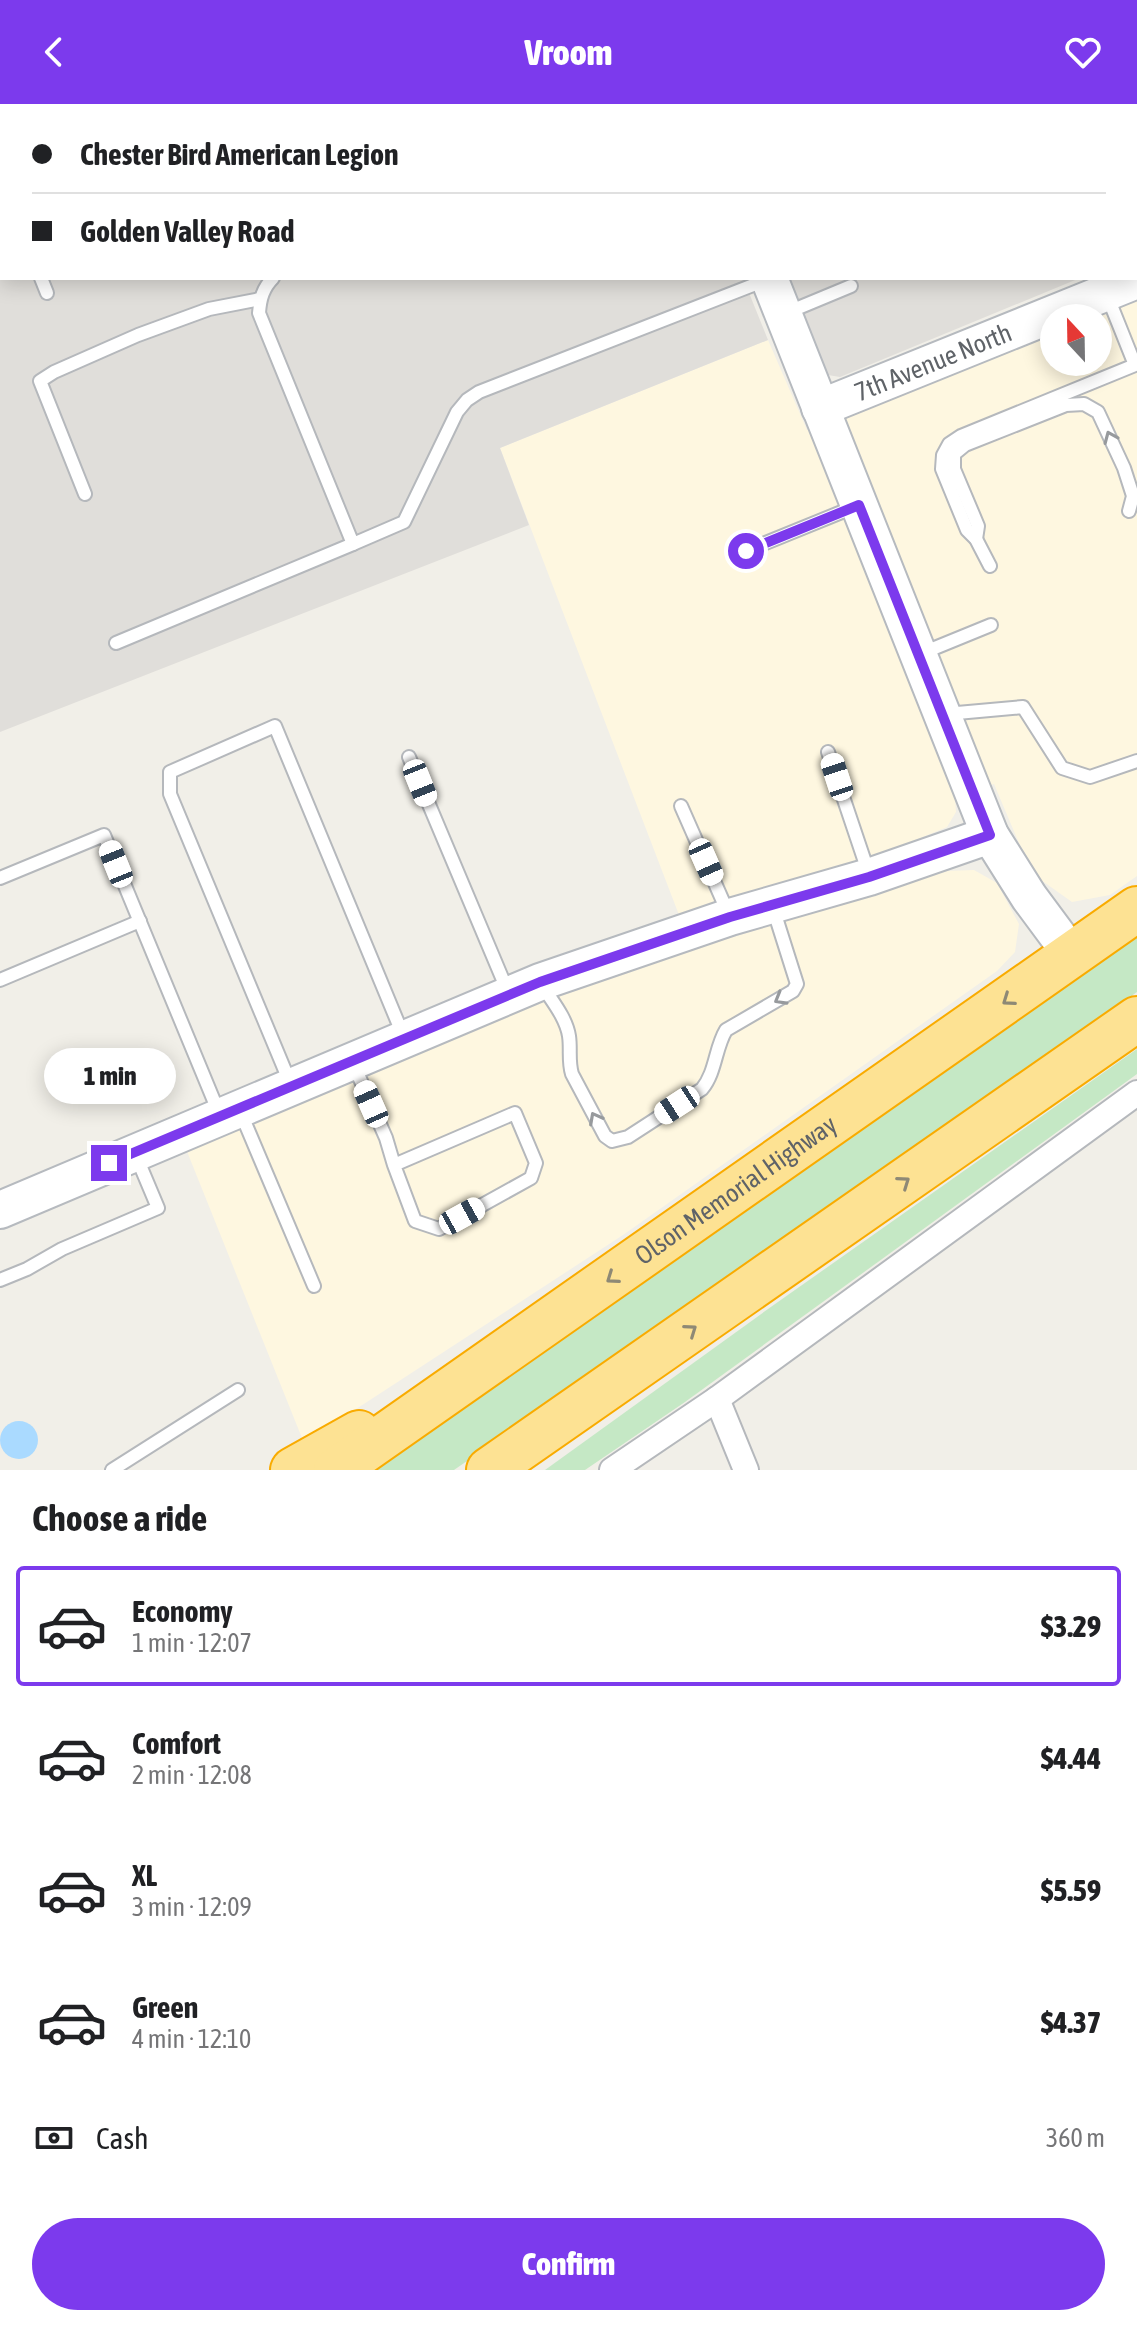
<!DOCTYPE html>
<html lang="en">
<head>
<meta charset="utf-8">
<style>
  body { margin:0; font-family:"Asap Condensed",sans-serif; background:#f6f6f6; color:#202124; height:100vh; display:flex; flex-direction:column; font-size:30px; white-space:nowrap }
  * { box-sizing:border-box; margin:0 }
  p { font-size:26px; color:#757577 }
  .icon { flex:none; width:44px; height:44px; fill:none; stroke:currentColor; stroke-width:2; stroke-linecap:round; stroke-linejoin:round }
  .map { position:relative; height:1366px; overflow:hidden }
  .panel { display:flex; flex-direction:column; background:#fff; flex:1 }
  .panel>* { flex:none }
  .guide { position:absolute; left:0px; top:0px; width:1138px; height:176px; box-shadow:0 4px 20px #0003; display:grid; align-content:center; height:176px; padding:0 32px; background:#fff }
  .needle { width:52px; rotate:338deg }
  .controls { position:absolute; left:1040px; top:200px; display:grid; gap:16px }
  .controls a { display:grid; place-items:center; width:72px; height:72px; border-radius:50%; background:#fff; box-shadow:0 4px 20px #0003; font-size:40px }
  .end { position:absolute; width:36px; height:36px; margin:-18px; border:10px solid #7c3aed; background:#fff; box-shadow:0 0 0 4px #fff }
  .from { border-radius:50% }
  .bubble { position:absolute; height:56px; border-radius:28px; background:#fff; box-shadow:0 4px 20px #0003; font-size:26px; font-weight:800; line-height:56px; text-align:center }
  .car { position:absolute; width:24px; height:48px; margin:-24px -12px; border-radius:10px; box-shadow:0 0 6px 2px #0007; background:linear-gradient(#fff 24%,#345 0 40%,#fff 0 76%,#345 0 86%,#fff 0) }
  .guide b { display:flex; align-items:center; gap:28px; height:76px; font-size:30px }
  .guide b+b { border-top:2px solid #e0e0e0 }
  .guide i { width:20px; height:20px; background:#202124 }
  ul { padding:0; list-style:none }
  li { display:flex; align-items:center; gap:24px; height:120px; margin:0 16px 12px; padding:0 16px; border:4px solid transparent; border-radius:8px }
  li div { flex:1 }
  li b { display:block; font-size:30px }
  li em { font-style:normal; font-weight:800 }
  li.on { border-color:#7c3aed }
  li>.icon { width:72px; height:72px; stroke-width:1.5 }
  h2 { padding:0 32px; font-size:36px; line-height:96px }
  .pay { display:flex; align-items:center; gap:20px; height:88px; padding:0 32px; font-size:30px }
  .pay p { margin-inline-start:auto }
  .button { display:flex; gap:16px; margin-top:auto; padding:16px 32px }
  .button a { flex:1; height:92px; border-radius:48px; background:#7c3aed; color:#fff; font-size:32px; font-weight:800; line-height:92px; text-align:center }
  header { display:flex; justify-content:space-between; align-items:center; height:104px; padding:0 32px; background:#7c3aed; color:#fff; font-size:36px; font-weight:800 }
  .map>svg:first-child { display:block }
  .commercial { fill:#fef7e0 }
  .industrial { fill:#e0deda }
  .green { fill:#c5e8c5 }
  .water { fill:#aadaff }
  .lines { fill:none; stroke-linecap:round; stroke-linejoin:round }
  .lane-casing { stroke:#b5b8bc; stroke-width:16 }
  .street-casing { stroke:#b5b8bc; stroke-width:28 }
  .secondary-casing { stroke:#b6babf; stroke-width:40 }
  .highway-casing { stroke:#f9ab00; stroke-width:48 }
  .lane { stroke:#fff; stroke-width:12 }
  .street { stroke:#fff; stroke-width:24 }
  .secondary { stroke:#fff; stroke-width:36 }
  .highway { stroke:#fde293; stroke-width:44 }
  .oneway { stroke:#979a9d }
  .oneway2 { stroke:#8e8975 }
  .route { stroke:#7c3aed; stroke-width:10 }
  .labels { text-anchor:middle; stroke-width:6; stroke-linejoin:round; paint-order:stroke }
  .street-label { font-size:26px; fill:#5f6368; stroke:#fff }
</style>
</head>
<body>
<header><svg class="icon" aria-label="back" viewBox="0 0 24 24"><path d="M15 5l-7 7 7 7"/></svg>Vroom<svg class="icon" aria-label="heart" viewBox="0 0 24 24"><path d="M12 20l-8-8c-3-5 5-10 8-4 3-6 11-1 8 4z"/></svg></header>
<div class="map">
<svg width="1137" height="1366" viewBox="0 0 1137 1366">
  <rect width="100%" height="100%" fill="#f1efe8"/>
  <g class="commercial">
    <path d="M1137,193V772L1110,791L1072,798L1041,776L1019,739L994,680L955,694L956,708L947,723L889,747L829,768L679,811L500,344L768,236L807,326L1054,227V258H1098V214H1085Z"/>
    <path d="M974,766L997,779L1019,820L1015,848L997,867L623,1131L304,1339L186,1045L514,907L600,874L947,767Z"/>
  </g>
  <g class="industrial">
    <path d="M0,0H673V2H2V174H743L768,236L500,344L529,421L0,628Z"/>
    <path d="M714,0H1137V151L1136,2H715Z"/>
    <path d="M784,174H1080L840,273L828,271L819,263Z"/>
  </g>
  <g class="green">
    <path d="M1137,832V888L969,1009L454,1366H368Z"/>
    <path d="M1137,945V970L685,1298L585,1366H545L768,1205Z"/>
  </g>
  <circle class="water" cx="19" cy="1336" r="19"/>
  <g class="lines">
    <defs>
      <g id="lane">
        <path d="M664,2L668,0"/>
        <path d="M0,73L2,78"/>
        <path d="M41,174L47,189"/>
        <path d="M273,174C263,184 260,195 259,209L353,440L404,418L457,308L467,296L479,288L766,176"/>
        <path d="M786,209L851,182"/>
        <path d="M85,390L40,277L54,268L138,231L209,205L260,195"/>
        <path d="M976,435L978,422L954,365V350L965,341L1066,301L1084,300L1098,308L1124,364L1133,392L1129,407"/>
        <path d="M746,447L854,403"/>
        <path d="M990,462L976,435L967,426L942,365L943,351L949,340L961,332L1135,261L1107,191"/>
        <path d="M116,539L353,440"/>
        <path d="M920,550L991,521"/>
        <path d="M946,610L1023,603L1062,664L1090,673L1137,657"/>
        <path d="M828,648L869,770"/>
        <path d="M409,653L508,888"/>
        <path d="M681,702L729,811"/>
        <path d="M0,774L104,731L219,1009"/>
        <path d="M0,876L140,817"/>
        <path d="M542,881C551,896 566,913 569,932C571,945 568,957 572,970L605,1032L612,1037L628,1033L702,985C716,968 715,944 726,926L793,887L797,880L773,804"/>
        <path d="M353,959L386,1034L394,1061L515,1009L536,1059L531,1074L439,1125L415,1117L394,1061"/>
        <path d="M291,981L170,690V668L275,622L403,931"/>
        <path d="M240,1007L314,1182"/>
        <path d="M0,1176L27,1165L62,1145L158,1104L137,1054"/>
        <path d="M112,1366L238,1286"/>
      </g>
      <g id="street">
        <path d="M717,1295L746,1366"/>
        <path d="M612,1366L717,1295L1137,989"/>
      </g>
      <g id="secondary">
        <path d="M701,0L702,2"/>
        <path d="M769,174L990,731L1029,793L1072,851"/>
        <path id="s1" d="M820,304L1137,176"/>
        <path d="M0,1106L540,878L730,813L869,773L990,731"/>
      </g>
      <g id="highway">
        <path d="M293,1366L359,1329"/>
        <path id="s2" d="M336,1366L1137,805"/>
        <path d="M489,1366L1137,915"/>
      </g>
    </defs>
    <use href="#lane" class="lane-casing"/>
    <use href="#street" class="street-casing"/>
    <use href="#secondary" class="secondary-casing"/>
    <use href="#highway" class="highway-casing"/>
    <use href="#lane" class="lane"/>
    <use href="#street" class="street"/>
    <use href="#secondary" class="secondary"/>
    <use href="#highway" class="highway"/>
  </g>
  <defs><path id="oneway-chevron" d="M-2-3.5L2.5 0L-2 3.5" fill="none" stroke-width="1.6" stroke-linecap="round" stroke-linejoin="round" transform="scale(2)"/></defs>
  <g class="oneway">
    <use href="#oneway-chevron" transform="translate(1110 333) rotate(-113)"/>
    <use href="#oneway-chevron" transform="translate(780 895) rotate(150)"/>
    <use href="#oneway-chevron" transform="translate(595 1014) rotate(-118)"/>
  </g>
  <g class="oneway2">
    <use href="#oneway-chevron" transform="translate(1008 896) rotate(145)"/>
    <use href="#oneway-chevron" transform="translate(904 1078) rotate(-35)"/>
    <use href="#oneway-chevron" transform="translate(612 1174) rotate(145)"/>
    <use href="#oneway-chevron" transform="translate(691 1226) rotate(-35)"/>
  </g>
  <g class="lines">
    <path class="route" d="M109,1059L540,878L730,813L869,773L990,731L859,401L746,447"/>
  </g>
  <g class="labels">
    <g class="street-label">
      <text dy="9" stroke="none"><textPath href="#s1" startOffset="122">7th Avenue North</textPath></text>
      <text dy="9" stroke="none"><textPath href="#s2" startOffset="488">Olson Memorial Highway</textPath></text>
    </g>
  </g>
</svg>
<div class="controls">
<a><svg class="needle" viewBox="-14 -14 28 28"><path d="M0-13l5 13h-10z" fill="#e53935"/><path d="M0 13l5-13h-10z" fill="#757577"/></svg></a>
</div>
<i class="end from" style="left:746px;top:447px"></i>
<i class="end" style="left:109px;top:1059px"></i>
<div class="bubble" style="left:44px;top:944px;width:132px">1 min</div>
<i class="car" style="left:837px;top:673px;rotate:342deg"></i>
<i class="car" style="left:420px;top:679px;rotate:158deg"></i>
<i class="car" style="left:706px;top:758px;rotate:156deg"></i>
<i class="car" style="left:116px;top:760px;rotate:338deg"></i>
<i class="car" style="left:371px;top:1000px;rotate:336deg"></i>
<i class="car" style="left:677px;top:1001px;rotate:237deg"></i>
<i class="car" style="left:462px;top:1112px;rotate:61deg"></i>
<div class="guide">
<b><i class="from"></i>Chester Bird American Legion</b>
<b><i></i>Golden Valley Road</b>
</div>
</div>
<section class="panel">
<h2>Choose a ride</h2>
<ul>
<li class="on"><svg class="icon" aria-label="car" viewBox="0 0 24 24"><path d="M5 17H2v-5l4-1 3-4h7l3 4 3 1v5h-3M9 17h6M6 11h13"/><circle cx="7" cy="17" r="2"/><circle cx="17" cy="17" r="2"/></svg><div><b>Economy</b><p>1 min · 12:07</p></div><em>$3.29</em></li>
<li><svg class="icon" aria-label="car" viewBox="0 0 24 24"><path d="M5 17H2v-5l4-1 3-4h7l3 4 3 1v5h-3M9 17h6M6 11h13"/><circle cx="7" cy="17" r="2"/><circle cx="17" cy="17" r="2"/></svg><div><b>Comfort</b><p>2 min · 12:08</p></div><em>$4.44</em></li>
<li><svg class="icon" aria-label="car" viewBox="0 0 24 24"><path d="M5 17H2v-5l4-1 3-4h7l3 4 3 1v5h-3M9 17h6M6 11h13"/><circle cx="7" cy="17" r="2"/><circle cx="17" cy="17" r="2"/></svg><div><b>XL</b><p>3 min · 12:09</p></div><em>$5.59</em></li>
<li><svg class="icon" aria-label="car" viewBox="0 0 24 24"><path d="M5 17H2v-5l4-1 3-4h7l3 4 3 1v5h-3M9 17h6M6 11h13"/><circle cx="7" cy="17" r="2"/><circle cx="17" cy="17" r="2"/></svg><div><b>Green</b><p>4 min · 12:10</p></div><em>$4.37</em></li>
</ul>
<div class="pay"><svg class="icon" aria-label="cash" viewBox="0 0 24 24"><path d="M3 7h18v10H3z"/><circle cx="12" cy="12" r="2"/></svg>Cash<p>360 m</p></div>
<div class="button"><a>Confirm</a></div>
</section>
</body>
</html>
